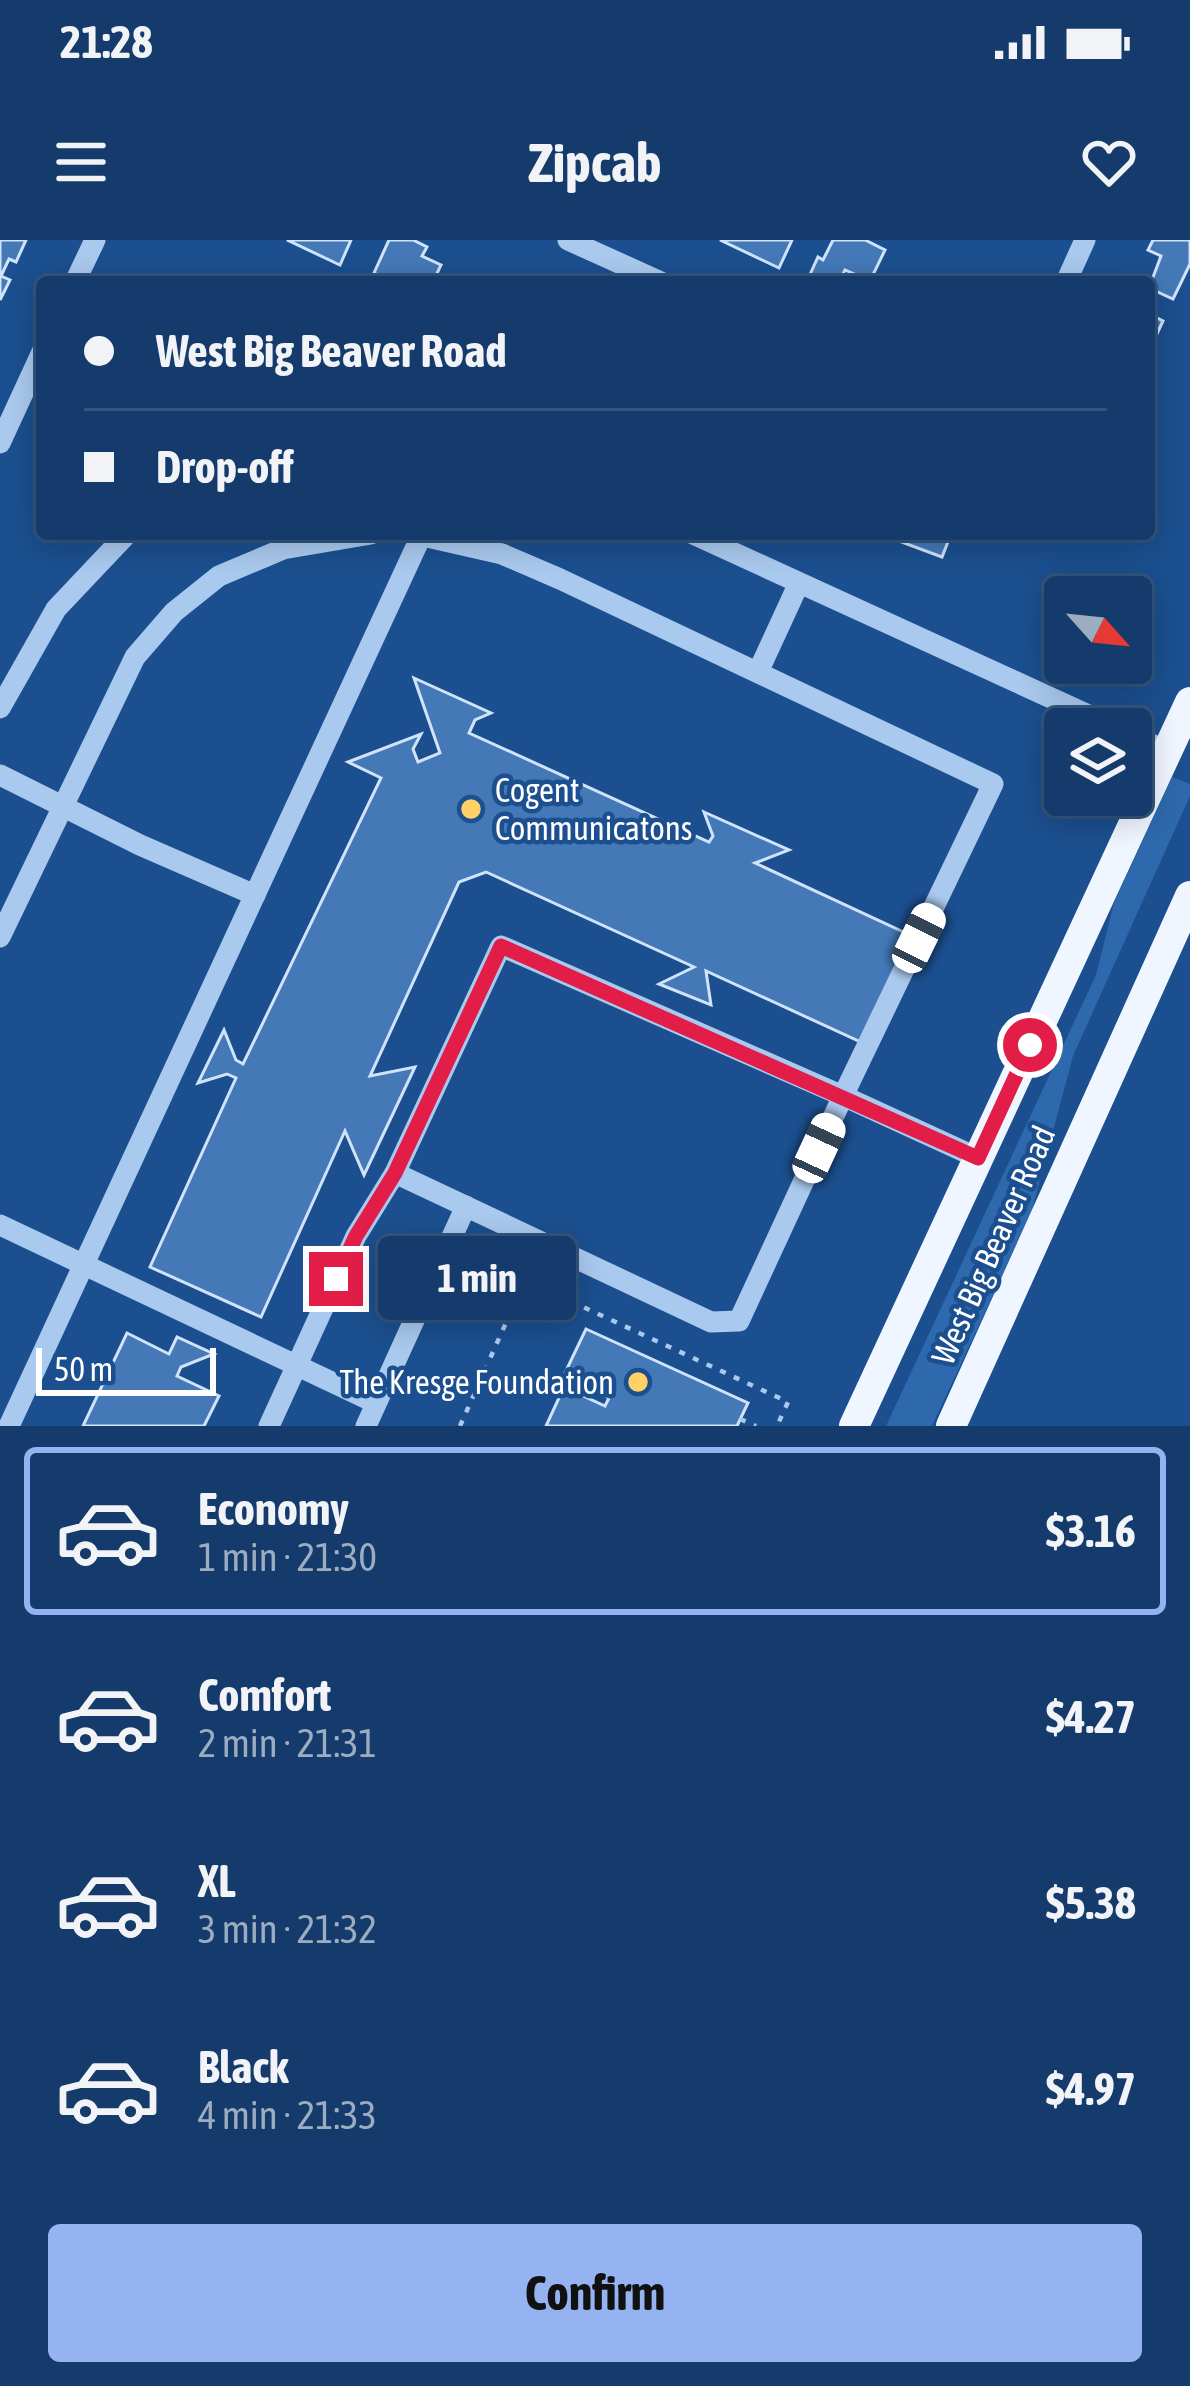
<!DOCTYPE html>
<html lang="en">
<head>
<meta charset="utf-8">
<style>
  body { margin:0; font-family:"Asap Condensed",sans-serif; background:#214673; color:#f1f3f6; height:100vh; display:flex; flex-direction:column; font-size:45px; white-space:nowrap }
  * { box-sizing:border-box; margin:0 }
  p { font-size:39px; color:#9dadc1 }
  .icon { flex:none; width:66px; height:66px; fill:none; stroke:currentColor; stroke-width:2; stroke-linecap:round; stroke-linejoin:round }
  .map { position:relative; height:1186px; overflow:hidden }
  .panel { display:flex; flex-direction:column; background:#143b6b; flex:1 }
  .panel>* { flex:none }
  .hud { position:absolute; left:36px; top:36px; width:1119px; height:264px; border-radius:12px; box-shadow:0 6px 30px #0003,0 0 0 3px #33557e; display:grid; align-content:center; height:264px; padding:0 48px; background:#143b6b }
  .needle { width:78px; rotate:117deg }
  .buttons { position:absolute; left:1044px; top:336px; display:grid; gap:24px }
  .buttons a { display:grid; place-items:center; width:108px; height:108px; border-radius:12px; background:#143b6b; box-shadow:0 6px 30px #0003,0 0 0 3px #33557e; font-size:60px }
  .scale { position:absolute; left:36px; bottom:30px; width:180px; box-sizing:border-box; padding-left:12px; border:6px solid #fff; border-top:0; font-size:33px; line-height:42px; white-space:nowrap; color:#fff; -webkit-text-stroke:9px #1b4f8f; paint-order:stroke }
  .end { position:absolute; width:54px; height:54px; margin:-27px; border:15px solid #e11d48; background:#fff; box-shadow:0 0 0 6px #fff }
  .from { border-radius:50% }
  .bubble { position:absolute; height:84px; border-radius:12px; background:#143b6b; box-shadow:0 6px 30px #0003,0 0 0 3px #33557e; font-size:39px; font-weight:700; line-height:84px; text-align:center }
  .car { position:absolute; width:36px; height:72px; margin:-36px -18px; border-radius:15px; box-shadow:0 0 9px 3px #0007; background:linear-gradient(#fff 24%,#345 0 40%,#fff 0 76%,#345 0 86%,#fff 0) }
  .hud b { display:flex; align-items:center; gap:42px; height:114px; font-size:45px }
  .hud b+b { border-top:3px solid #33557e }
  .hud i { width:30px; height:30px; background:#f1f3f6 }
  ul { padding:21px 0 0; list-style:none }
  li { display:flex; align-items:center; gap:36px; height:168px; margin:0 24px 18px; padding:0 24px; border:6px solid transparent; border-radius:12px }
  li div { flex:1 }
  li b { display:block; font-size:45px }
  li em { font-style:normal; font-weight:700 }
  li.selected { border-color:#95b2f1 }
  li>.icon { width:108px; height:108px; stroke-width:1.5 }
  .action { display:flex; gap:24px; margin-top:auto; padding:24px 48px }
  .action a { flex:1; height:138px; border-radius:12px; background:#95b2f1; color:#111; font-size:48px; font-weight:700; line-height:138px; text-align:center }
  .status { display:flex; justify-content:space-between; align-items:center; height:84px; padding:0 60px; background:#143b6b; direction:ltr }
  .status svg { height:33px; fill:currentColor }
  header { display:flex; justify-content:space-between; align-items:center; height:156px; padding:0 48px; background:#143b6b; font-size:54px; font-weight:700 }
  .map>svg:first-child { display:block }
  .green { fill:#2e69ad }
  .building { fill:#4478b7; stroke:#cfe3fa; stroke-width:3 }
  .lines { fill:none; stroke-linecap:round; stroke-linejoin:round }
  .path { stroke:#a9c9ee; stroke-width:4.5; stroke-dasharray:6 9; stroke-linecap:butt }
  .minor { stroke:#a9c9ee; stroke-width:21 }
  .major { stroke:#f0f6ff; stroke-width:30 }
  .route { stroke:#e11d48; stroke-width:15 }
  .poi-dot { fill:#ffd166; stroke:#1b4f8f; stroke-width:4.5 }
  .labels { text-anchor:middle; stroke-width:9; stroke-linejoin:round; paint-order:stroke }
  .poi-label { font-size:33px; fill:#fff; stroke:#1b4f8f; text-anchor:start }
  .street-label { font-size:33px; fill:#fff; stroke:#1b4f8f }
</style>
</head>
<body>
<div class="status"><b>21:28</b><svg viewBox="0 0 49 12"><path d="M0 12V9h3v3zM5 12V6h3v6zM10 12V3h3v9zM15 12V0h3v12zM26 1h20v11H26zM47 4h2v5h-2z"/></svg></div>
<header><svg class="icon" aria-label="menu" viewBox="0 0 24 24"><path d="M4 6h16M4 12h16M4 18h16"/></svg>Zipcab<svg class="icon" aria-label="heart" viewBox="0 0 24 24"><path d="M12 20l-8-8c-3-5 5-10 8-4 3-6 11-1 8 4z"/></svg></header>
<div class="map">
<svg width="1190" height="1186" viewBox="0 0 1190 1186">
  <rect width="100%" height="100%" fill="#1b4f8f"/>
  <path class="green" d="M1172,537L1190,544V556L1073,816L1031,974L932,1186H886L1096,735L1114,663Z"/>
  <g class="building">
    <path d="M0,0H26L16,22L9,19L1,36L10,40L0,60Z"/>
    <path d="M287,0H351L340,25Z"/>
    <path d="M389,0H413L427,7L422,16L441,25L433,42H393L374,33Z"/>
    <path d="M720,0H792L779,28Z"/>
    <path d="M833,0H865L885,10L870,41L845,30L839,42L807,41L818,17L823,20Z"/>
    <path d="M1153,0H1190V24L1173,59L1149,48L1161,16L1148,10Z"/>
    <path d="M1149,74L1163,81L1149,111Z"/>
    <path d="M899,294H951L942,317L896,300Z"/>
    <path d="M414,438L491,473L475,480L469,493L709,602L713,596L704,572L789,610L755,623L912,696L863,803L706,731L711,765L659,744L694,727L486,632L459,642L370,836L415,827L364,935L345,891L261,1077L150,1027L236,838L227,834L198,843L224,790L236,820L243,824L381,538L348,522L421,494L413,509L418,522L440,513Z"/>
    <path d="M586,1089L748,1163L737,1186H546L564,1147L605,1166L609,1158L563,1137Z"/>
    <path d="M127,1093L169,1114L177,1097L214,1114L181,1127L177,1136L219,1156L204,1186H83Z"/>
  </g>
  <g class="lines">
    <g class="path">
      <path d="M740,1179L756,1186"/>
      <path d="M460,1186L525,1040L788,1162L777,1186"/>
    </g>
    <g class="minor">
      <path d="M568,0L661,42"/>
      <path d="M75,42L95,0"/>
      <path d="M1066,42L1085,0"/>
      <path d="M0,203L42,112"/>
      <path d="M693,294L1119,489"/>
      <path d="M758,432L799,343"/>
      <path d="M0,468L56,369L127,294"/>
      <path d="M1131,495L1167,511"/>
      <path d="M0,535L140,605L255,655"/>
      <path d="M0,697L135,417L174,372L219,336L283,309L371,294"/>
      <path d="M395,933L711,1082L739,1081L843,856L978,918"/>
      <path d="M0,985L376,1163"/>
      <path d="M9,1186L422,294"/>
      <path d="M269,1186L356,996L395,933L501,706L843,856L993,544L560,339L502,314L414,294"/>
      <path d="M366,1186L466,966"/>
    </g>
    <g class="major">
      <path d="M854,1186L1190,462"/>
      <path d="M951,1186L1190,656"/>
    </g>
  </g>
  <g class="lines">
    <path class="route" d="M336,1039L356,996L395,933L501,706L978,918L1030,805"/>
  </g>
  <g class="poi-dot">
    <circle cx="471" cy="569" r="12"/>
    <circle cx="638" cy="1142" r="12"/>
  </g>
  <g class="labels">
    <g class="poi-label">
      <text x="495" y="562">Cogent<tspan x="495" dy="38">Communicatons</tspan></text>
      <text x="614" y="1154" text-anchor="end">The Kresge Foundation</text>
    </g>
    <g class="street-label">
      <text transform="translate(993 1005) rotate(-66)" y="12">West Big Beaver Road</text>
    </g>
  </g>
</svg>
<div class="buttons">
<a><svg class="needle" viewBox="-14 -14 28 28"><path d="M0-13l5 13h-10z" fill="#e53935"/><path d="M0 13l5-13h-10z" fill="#9dadc1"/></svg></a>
<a><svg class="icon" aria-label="layers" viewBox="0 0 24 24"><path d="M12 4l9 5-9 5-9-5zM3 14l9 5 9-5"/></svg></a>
</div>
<div class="scale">50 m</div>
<i class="end from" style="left:1030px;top:805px"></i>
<i class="end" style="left:336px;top:1039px"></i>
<div class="bubble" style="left:378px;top:996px;width:198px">1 min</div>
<i class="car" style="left:919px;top:698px;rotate:26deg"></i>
<i class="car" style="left:819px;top:908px;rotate:25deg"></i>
<div class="hud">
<b><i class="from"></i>West Big Beaver Road</b>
<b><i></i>Drop-off</b>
</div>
</div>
<section class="panel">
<ul>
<li class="selected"><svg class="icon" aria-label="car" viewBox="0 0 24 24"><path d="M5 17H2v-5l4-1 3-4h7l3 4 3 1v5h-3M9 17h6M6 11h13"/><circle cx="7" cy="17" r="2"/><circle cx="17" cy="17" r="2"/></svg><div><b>Economy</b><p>1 min · 21:30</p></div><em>$3.16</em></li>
<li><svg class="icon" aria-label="car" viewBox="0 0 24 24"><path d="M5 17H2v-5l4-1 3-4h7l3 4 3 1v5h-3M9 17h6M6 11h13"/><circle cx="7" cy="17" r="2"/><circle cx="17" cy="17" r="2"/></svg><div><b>Comfort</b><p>2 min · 21:31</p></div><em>$4.27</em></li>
<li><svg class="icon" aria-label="car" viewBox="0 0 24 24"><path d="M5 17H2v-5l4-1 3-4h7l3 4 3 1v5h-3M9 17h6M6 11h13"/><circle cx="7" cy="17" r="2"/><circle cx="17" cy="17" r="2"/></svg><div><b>XL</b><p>3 min · 21:32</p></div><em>$5.38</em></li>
<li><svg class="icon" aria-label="car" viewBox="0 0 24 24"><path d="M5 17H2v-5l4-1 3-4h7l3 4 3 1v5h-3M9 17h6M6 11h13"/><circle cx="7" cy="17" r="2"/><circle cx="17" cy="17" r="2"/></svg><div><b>Black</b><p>4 min · 21:33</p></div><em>$4.97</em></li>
</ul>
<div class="action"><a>Confirm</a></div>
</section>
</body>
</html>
